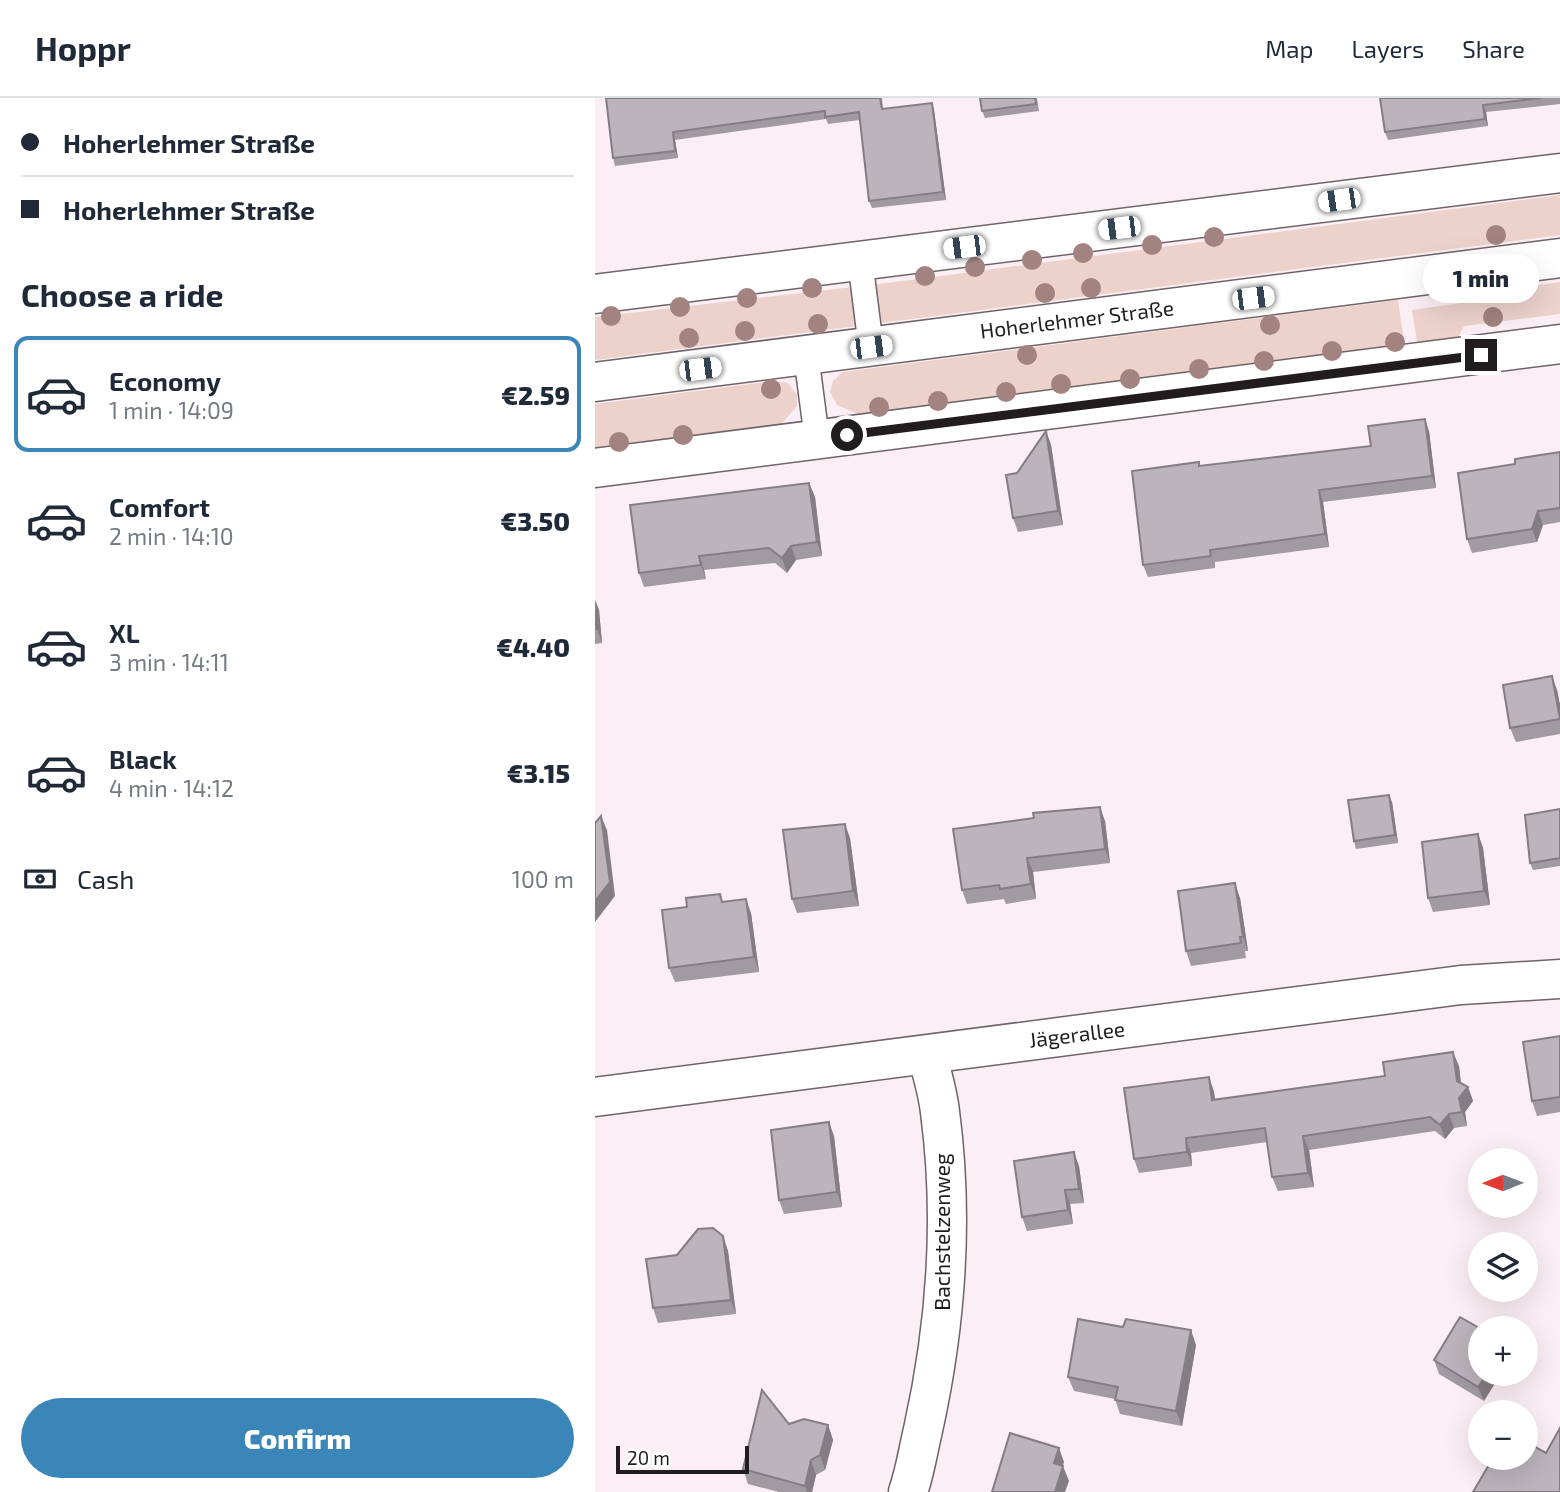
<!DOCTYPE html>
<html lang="en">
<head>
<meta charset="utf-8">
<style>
  body { margin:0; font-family:"Exo 2",sans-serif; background:#f6f6f7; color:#1f2937; height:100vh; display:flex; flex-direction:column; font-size:26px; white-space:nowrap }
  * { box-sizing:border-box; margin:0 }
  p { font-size:23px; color:#747a83 }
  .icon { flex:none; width:38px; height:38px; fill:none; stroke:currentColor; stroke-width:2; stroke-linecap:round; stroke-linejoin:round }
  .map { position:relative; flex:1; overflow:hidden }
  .panel { display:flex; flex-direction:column; background:#fff; width:595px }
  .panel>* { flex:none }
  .hud { display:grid; align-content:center; height:154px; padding:0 21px; background:#fff }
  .needle { width:46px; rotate:269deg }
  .buttons { position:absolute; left:873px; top:1050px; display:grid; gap:14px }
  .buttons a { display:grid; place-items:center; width:70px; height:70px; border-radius:50%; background:#fff; box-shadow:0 7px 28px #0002; font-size:35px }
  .scale { position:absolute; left:21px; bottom:18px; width:133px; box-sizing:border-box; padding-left:7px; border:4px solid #211c1e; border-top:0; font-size:19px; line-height:24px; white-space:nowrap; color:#211c1e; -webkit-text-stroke:5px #fff; paint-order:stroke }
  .end { position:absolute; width:32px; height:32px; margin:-16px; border:9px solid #211c1e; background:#fff; box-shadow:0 0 0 4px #fff }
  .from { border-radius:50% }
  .bubble { position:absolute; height:49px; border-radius:24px; background:#fff; box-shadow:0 7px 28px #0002; font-size:23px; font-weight:800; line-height:49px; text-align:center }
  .car { position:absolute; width:21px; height:42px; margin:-21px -10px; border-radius:9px; box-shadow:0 0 5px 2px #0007; background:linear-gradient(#fff 24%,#345 0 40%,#fff 0 76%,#345 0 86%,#fff 0) }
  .hud b { display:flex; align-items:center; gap:24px; height:66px; font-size:26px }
  .hud b+b { border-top:2px solid #e0e1e3 }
  .hud i { width:18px; height:18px; background:#1f2937 }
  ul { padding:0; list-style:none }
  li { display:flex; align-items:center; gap:21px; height:116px; margin:0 14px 10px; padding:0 7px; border:4px solid transparent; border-radius:14px }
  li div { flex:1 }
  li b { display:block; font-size:26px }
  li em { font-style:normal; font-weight:800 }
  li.current { border-color:#3b86b9 }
  li>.icon { width:63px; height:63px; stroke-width:1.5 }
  h2 { padding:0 21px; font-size:32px; line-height:84px }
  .pay { display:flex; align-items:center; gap:18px; height:77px; padding:0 21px; font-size:26px }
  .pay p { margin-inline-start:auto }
  .cta { display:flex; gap:14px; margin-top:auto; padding:14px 21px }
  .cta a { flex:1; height:80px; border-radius:42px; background:#3b86b9; color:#fff; font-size:28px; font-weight:800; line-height:80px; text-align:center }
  header { display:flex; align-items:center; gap:42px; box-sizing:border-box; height:98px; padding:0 35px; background:#fff; border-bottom:2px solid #e0e1e3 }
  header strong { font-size:33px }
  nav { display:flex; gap:38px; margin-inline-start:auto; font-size:24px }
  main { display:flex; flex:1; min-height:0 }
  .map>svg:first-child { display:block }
  .green { fill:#edd2cc }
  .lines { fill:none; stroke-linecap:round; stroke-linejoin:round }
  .service-casing { stroke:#6e6468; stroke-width:27 }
  .minor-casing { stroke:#6e6468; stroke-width:41 }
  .tertiary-casing { stroke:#6e6468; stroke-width:41 }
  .service { stroke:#fff; stroke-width:24 }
  .minor { stroke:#fff; stroke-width:38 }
  .tertiary { stroke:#fff; stroke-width:38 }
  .tree { fill:#a28380 }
  .wall { fill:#a29aa1 }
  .shaded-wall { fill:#847d83 }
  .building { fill:#bcb3bb; stroke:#847d83; stroke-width:2 }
  .route { stroke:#211c1e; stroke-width:9 }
  .labels { text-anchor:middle; stroke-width:5; stroke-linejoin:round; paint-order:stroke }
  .street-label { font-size:21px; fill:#211c1e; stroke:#fff }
</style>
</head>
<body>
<header>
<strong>Hoppr</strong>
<nav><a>Map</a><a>Layers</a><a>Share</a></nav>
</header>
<main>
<section class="panel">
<div class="hud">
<b><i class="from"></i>Hoherlehmer Straße</b>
<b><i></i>Hoherlehmer Straße</b>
</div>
<h2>Choose a ride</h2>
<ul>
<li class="current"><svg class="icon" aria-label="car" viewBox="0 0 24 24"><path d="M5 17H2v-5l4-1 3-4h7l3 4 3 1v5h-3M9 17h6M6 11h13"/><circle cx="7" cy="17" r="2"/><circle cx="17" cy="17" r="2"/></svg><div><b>Economy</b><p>1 min · 14:09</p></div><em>€2.59</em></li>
<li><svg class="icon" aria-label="car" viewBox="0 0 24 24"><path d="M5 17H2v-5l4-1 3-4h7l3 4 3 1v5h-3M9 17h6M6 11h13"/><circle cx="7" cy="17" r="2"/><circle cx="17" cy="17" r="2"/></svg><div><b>Comfort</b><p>2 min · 14:10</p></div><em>€3.50</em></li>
<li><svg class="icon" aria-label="car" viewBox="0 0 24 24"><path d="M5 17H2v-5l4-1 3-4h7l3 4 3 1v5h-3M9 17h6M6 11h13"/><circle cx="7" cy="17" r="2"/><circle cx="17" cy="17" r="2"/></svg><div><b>XL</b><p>3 min · 14:11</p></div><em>€4.40</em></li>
<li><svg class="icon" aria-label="car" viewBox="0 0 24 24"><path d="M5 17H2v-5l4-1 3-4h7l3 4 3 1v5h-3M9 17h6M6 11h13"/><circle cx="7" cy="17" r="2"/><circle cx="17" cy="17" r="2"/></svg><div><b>Black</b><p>4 min · 14:12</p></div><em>€3.15</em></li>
</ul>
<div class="pay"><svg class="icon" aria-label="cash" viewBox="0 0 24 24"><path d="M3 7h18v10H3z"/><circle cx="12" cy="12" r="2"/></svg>Cash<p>100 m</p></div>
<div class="cta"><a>Confirm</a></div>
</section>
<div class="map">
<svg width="965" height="1394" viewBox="0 0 965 1394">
  <rect width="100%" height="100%" fill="#fbeef4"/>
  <g class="green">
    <path d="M965,97V137L0,262V219L292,185Z"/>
    <path d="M965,184V216L869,228L860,245L823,250L817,212L929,196V189Z"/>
    <path d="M803,202L810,252L274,321L242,307L235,294L238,283L248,274Z"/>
    <path d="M179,283L193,285L202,297V308L184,329L0,357V306Z"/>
  </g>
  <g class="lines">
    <defs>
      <g id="service">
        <path d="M265,162L276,249"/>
        <path d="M211,257L222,341"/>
      </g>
      <g id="minor">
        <path d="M0,196L965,75"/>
        <path d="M0,370L965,246"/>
        <path d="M0,999L866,887L965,881"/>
        <path d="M313,1394C320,1374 323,1353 328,1332C351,1228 359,1120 345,1014C343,995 337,975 332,957"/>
      </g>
      <path id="tertiary" d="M0,284L965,160"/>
    </defs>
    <use href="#service" class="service-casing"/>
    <use href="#minor" class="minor-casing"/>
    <use href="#tertiary" class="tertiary-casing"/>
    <use href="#service" class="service"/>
    <use href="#minor" class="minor"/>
    <use href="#tertiary" class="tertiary"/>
  </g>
  <g class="tree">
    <circle cx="901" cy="137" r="10"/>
    <circle cx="619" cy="139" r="10"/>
    <circle cx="557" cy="147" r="10"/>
    <circle cx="488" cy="155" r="10"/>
    <circle cx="437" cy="162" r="10"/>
    <circle cx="380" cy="169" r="10"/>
    <circle cx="330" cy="178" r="10"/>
    <circle cx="217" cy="190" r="10"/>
    <circle cx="496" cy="190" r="10"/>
    <circle cx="450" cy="195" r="10"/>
    <circle cx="152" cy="200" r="10"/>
    <circle cx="85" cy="209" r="10"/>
    <circle cx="16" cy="218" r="10"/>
    <circle cx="898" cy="219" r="10"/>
    <circle cx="223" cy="226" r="10"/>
    <circle cx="675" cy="227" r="10"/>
    <circle cx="150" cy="233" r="10"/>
    <circle cx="94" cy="240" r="10"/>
    <circle cx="800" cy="244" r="10"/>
    <circle cx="737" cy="253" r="10"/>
    <circle cx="432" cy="257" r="10"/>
    <circle cx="669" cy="263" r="10"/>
    <circle cx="604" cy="271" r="10"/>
    <circle cx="535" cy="281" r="10"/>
    <circle cx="466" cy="286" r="10"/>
    <circle cx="176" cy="291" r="10"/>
    <circle cx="411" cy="294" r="10"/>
    <circle cx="343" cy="303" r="10"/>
    <circle cx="284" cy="309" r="10"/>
    <circle cx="88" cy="337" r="10"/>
    <circle cx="24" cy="344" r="10"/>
  </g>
  <g class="wall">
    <path d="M11,0H287L288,11L339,12L351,102L277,110L274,103L265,22L233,26L231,21L80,42L83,60L20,68L18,60Z"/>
    <path d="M385,0H442L444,13L390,20L387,13Z"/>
    <path d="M785,0H965V6L891,14L893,28L793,42L790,34Z"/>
    <path d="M451,333L456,347L468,427L423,434L418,420L422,375Z"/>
    <path d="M834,333L841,390L728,404L734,449L620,464V470L553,479L548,467L604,364L605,368L776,348Z"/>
    <path d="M965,354V424L948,427L942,444L877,455L872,441L920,366Z"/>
    <path d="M214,385L220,399L227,458L201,462L192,475L180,465L109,472L111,481L49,489L44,475Z"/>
    <path d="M0,502L4,512L7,545L0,546Z"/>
    <path d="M962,592L965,607V636L921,644L915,630Z"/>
    <path d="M797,704L803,745L761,751L759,743Z"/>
    <path d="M965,711V768L938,772L935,765Z"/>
    <path d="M510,723L515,765L438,774L441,801L411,806L409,801L372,806L367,792Z"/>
    <path d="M883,736L888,750L895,807L838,814L833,800Z"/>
    <path d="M255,740L264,808L202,815L197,801Z"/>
    <path d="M645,800L653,853H650L651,860L596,868L591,853Z"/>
    <path d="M128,804L156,815L164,874L80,884L74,870Z"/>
    <path d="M965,938V1014L942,1018L937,1003Z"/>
    <path d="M864,968L866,985L873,989L878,1003L870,1014L872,1028L859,1030L850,1041L840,1033L714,1052L719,1089L683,1093L677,1079L672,1044L596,1055L597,1068L544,1075L539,1061L614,979L619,994L620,1002Z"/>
    <path d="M239,1038L247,1109L189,1116L184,1102Z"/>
    <path d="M484,1068L489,1105L475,1106L478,1126L432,1133L427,1119Z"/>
    <path d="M128,1138L133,1153L141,1216L63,1225L58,1210L82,1157Z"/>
    <path d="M865,1219L889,1303L844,1276L839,1262Z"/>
    <path d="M528,1229L601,1247L587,1328L525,1316L520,1301L479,1293L473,1279Z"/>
    <path d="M194,1326L233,1327L238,1342L230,1372L221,1377L217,1394H184L153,1386L148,1371Z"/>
  </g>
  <g class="shaded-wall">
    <path d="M337,5L339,12L351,102L348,94Z"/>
    <path d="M888,7L891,14L893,28L890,21Z"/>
    <path d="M78,34L80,42L83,60L80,53Z"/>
    <path d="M830,321L834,333L841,390L837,378Z"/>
    <path d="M451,333L456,347L468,427L463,413Z"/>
    <path d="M214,385L220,399L227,458L222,444Z"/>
    <path d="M724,392L728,404L734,449L730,436Z"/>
    <path d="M943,413L948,427L942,444L937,431Z"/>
    <path d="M196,448L201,462L192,475L187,460Z"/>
    <path d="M104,458L109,472L111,481L106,467Z"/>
    <path d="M0,502L4,512L7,545L2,531Z"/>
    <path d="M957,578L962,592L965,607V620Z"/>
    <path d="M794,697L797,704L803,745L800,737Z"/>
    <path d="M505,709L510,723L515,765L510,751Z"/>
    <path d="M6,718L12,732L20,798L0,824V803Z"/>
    <path d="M250,726L255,740L264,808L258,793Z"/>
    <path d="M883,736L888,750L895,807L889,793Z"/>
    <path d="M432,760L438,774L441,801L436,786Z"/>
    <path d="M640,785L645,800L653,853L648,839Z"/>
    <path d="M151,801L156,815L164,874L159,859Z"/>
    <path d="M858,954L864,968L867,996L873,989L878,1003L870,1014L872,1028L867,1014Z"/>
    <path d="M614,979L619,994L622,1016L617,1002Z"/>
    <path d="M854,1016L859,1030L850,1041L845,1027Z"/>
    <path d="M234,1024L239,1038L247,1109L242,1094Z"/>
    <path d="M708,1038L714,1052L719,1089L713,1075Z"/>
    <path d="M591,1040L596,1055L597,1068L592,1054Z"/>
    <path d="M479,1054L484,1068L489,1105L484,1091Z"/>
    <path d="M470,1092L475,1106L478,1126L473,1112Z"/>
    <path d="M128,1138L133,1153L141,1216L136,1202Z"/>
    <path d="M596,1232L601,1247L587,1328L581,1313Z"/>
    <path d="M892,1276H906L889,1303L883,1289Z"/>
    <path d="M233,1327L238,1342L230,1372L225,1357Z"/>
    <path d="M464,1350L469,1364L464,1380L459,1365Z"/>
    <path d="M216,1362L221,1377L217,1394H212L210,1388Z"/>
    <path d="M468,1368L474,1383L470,1394H460Z"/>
  </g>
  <g class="building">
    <path d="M11,0H285L287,11L337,5L348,94L274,103L264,14L230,19V13L78,34L80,53L18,60Z"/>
    <path d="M385,0H440L441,6L387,13Z"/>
    <path d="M785,0H946L888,7L890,21L790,34Z"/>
    <path d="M830,321L837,378L724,392L730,436L615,452L616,458L548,467L537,373L604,364V368L776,348L773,328Z"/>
    <path d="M451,333L463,413L418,420L411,377L422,375Z"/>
    <path d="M965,354V410L943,413L937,431L872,441L863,375L920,366V361Z"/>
    <path d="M214,385L222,444L196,448L187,460L174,450L104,458L106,467L44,475L35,407Z"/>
    <path d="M0,511L2,531H0Z"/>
    <path d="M957,578L965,621L915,630L908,587Z"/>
    <path d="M794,697L800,737L759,743L753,702Z"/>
    <path d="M505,709L510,751L432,760L436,786L405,791L404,787L367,792L358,731L439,720L438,715Z"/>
    <path d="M965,711V760L935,765L930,717Z"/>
    <path d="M6,718L15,784L0,803V725Z"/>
    <path d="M250,726L258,793L197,801L188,732Z"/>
    <path d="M883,736L889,793L833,800L827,744Z"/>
    <path d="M640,785L648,839H645L646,845L591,853L583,793Z"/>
    <path d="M125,796L127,804L151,801L159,859L74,870L67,812L92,809L91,800Z"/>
    <path d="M965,938V999L937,1003L928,944Z"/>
    <path d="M858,954L862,983L873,989L864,1000L867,1014L854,1016L845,1027L835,1019L708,1038L713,1075L677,1079L670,1030L591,1040L592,1054L539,1061L529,990L614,979L617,1002L790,978L788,964Z"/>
    <path d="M234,1024L242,1094L184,1102L176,1032Z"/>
    <path d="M479,1054L484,1091L470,1092L473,1112L427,1119L419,1063Z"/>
    <path d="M118,1130L128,1138L136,1202L58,1210L51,1161L82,1157L103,1131Z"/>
    <path d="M865,1219L886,1231V1276H892L883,1289L839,1262Z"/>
    <path d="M483,1221L528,1229L531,1221L596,1232L581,1313L520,1302L523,1289L473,1279Z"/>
    <path d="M167,1292L194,1326L209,1321L233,1327L225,1357L216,1362L210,1388L148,1371Z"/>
    <path d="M965,1330V1394H878L898,1360H931V1344L951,1355Z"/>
    <path d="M415,1335L464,1350L459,1365L468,1368L460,1394H397Z"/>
  </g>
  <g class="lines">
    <path class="route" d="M252,337L886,257"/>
  </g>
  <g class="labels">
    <g class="street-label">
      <text transform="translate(482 222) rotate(-7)" y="7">Hoherlehmer Straße</text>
      <text transform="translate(482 937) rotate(-7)" y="7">Jägerallee</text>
      <text transform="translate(348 1134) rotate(-90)" y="7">Bachstelzenweg</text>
    </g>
  </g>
</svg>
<div class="buttons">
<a><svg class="needle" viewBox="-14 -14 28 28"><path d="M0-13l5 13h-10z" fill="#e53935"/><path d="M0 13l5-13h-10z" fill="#747a83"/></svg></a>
<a><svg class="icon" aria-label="layers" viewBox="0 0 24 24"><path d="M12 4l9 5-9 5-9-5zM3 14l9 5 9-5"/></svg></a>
<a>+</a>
<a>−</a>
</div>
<div class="scale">20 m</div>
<i class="end from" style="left:252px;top:337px"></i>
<i class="end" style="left:886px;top:257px"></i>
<div class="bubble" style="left:828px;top:156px;width:116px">1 min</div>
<i class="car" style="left:744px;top:102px;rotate:262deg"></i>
<i class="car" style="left:524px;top:130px;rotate:263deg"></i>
<i class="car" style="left:369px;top:149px;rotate:263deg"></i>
<i class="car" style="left:658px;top:200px;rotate:83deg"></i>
<i class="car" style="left:276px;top:249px;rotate:83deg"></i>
<i class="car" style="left:105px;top:271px;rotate:83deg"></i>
</div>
</main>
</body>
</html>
